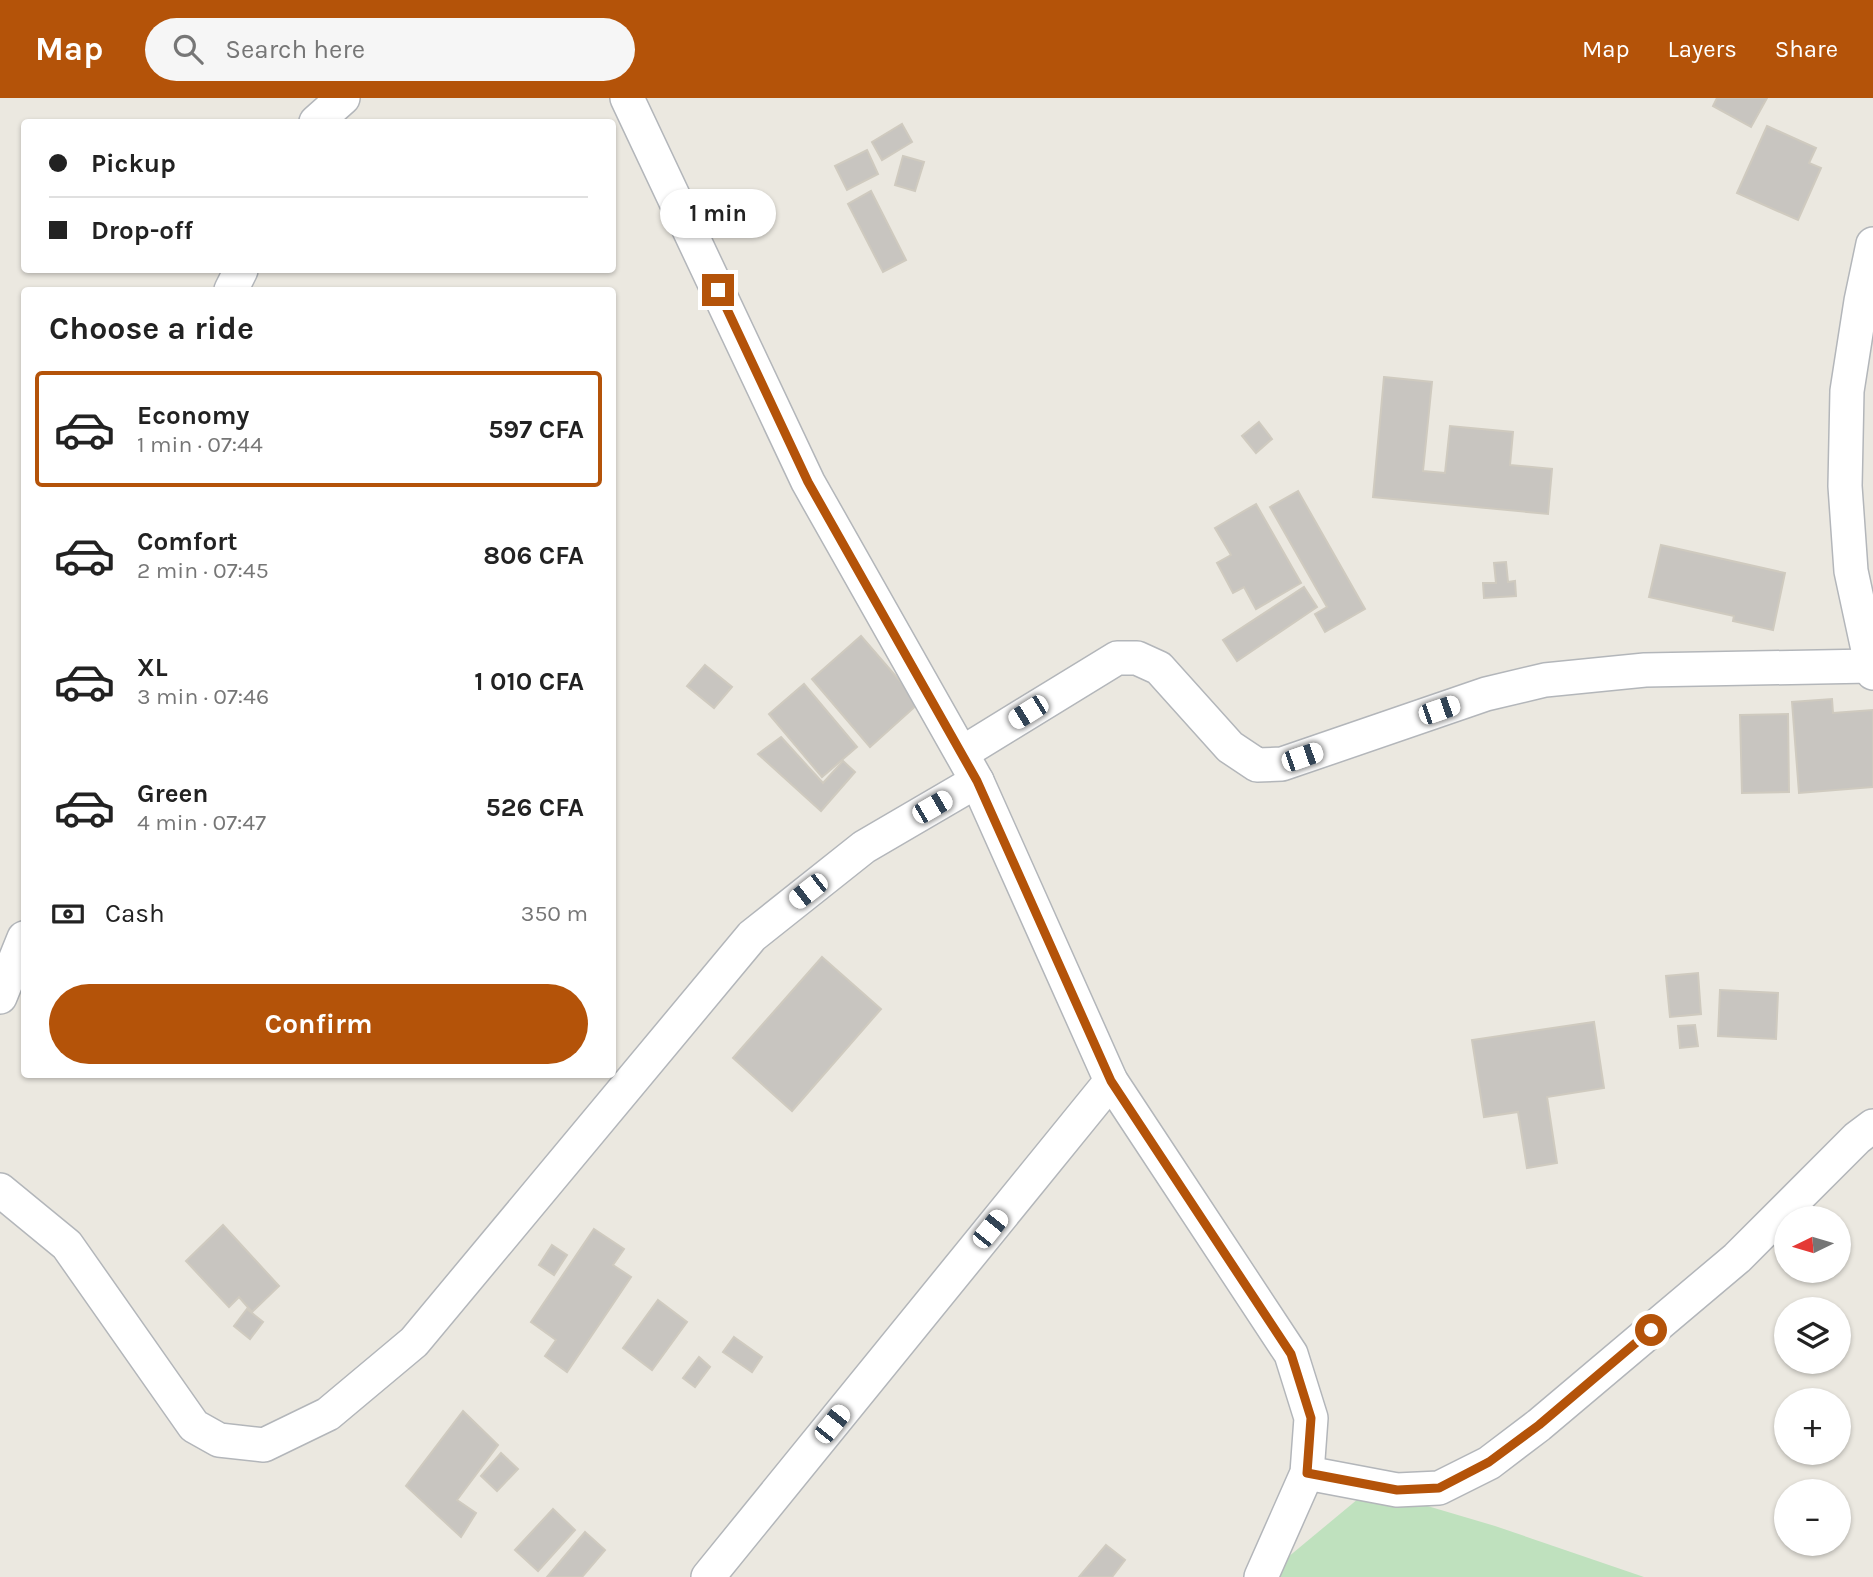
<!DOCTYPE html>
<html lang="en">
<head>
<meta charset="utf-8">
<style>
  body { margin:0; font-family:Karla,sans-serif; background:#f6f6f6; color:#222; height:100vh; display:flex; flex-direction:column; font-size:26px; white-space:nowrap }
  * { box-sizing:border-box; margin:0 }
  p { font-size:23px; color:#767676 }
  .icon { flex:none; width:38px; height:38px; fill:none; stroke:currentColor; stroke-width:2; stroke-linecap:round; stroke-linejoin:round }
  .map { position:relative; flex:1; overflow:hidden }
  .details { position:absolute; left:21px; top:189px; width:595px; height:791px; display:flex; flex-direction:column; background:#fff; border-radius:7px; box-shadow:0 2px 5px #0004 }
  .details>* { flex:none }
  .banner { position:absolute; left:21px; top:21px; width:595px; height:154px; border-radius:7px; box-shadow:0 2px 5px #0004; display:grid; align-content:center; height:154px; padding:0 28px; background:#fff }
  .needle { width:46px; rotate:265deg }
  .tools { position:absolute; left:1774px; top:1108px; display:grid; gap:14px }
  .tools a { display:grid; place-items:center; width:77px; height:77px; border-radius:50%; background:#fff; box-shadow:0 2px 5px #0004; font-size:35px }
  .end { position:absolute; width:32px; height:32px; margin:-16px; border:9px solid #b45309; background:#fff; box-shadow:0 0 0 4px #fff }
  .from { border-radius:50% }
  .bubble { position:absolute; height:49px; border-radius:24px; background:#fff; box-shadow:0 2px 5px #0004; font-size:23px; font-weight:700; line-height:49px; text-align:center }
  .car { position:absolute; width:21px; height:42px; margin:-21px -10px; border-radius:9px; box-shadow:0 0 5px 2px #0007; background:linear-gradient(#fff 24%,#345 0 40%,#fff 0 76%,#345 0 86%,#fff 0) }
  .banner b { display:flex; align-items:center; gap:24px; height:66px; font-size:26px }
  .banner b+b { border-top:2px solid #e0e0e0 }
  .banner i { width:18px; height:18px; background:#222 }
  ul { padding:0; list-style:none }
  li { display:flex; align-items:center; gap:21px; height:116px; margin:0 14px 10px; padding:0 14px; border:4px solid transparent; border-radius:7px }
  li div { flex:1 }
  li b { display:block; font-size:26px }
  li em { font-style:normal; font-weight:700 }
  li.selected { border-color:#b45309 }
  li>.icon { width:63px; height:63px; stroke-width:1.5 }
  h2 { padding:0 28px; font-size:32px; line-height:84px }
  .pay { display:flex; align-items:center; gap:18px; height:77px; padding:0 28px; font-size:26px }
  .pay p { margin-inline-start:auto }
  .action { display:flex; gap:14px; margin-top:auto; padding:14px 28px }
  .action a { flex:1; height:80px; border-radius:42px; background:#b45309; color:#fff; font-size:28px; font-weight:700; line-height:80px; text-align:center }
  header { display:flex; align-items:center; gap:42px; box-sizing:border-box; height:98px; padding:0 35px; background:#b45309; color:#fff }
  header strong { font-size:33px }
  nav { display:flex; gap:38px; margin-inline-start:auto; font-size:24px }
  .search { width:490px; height:63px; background:#f6f6f6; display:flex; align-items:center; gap:18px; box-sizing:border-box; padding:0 24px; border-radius:38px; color:#767676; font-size:26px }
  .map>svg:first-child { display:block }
  .green { fill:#bfe1be }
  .building { fill:#c8c5c0; stroke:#cfcabf; stroke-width:2 }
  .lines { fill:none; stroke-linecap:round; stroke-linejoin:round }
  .minor-casing { stroke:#b3b6ba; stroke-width:36 }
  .minor { stroke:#fff; stroke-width:33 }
  .route { stroke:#b45309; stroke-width:9 }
</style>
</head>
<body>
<header>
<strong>Map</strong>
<div class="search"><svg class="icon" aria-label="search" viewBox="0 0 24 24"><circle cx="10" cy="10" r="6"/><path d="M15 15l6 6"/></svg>Search here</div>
<nav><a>Map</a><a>Layers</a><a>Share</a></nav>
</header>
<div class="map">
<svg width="1873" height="1479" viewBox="0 0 1873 1479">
  <rect width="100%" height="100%" fill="#ebe8e0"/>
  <path class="green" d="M1370,1391L1495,1428L1644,1479H1264Z"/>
  <g class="building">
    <path d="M1717,0H1767L1751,29L1713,8Z"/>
    <path d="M902,26L912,44L882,62L872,44Z"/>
    <path d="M1767,28L1816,50L1809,65L1821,70L1798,122L1737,95Z"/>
    <path d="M867,52L878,76L847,92L835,68Z"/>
    <path d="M903,58L924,64L915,93L895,87Z"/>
    <path d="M871,93L906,162L883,174L848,106Z"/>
    <path d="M1384,279L1432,284L1423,373L1445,375L1450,328L1513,334L1510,367L1552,371L1548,416L1373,399Z"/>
    <path d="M1259,324L1272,341L1256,355L1242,338Z"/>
    <path d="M1298,393L1365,511L1325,534L1315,516L1327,509L1270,409Z"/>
    <path d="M1256,406L1301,485L1256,511L1244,489L1233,495L1217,465L1231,457L1215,430Z"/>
    <path d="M1661,447L1785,475L1773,532L1733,523L1734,518L1649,499Z"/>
    <path d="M1506,464L1508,484L1515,483L1516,498L1484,500L1483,485H1496L1494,465Z"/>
    <path d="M1304,489L1317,509L1237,563L1223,542Z"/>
    <path d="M861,538L919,605L870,649L812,581Z"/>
    <path d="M705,567L732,589L714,610L687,588Z"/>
    <path d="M804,586L857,649L822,679L769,616Z"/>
    <path d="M1832,601L1833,615L1873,612V689L1799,695L1792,604Z"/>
    <path d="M1788,616L1789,694L1742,695L1740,617Z"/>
    <path d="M781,639L823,685L843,663L855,674L821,713L758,656Z"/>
    <path d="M822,859L881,911L792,1013L733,960Z"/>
    <path d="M1698,875L1701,916L1670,919L1666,878Z"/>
    <path d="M1720,892L1778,895L1776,941L1718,938Z"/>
    <path d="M1594,924L1604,990L1547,999L1557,1065L1527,1070L1518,1014L1484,1019L1472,942Z"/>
    <path d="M1695,927L1698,948L1680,950L1678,928Z"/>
    <path d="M223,1127L279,1188L252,1214L239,1199L229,1209L186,1163Z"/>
    <path d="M594,1131L624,1151L613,1167L631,1179L567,1274L545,1258L556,1242L531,1224Z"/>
    <path d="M552,1147L567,1157L554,1177L539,1167Z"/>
    <path d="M658,1202L687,1224L652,1272L623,1250Z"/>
    <path d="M247,1211L263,1224L250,1241L234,1228Z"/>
    <path d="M734,1239L762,1259L752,1274L723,1254Z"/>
    <path d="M699,1259L710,1269L695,1289L683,1280Z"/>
    <path d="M463,1313L498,1347L457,1402L476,1415L461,1439L406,1388Z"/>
    <path d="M501,1355L518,1371L497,1393L481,1378Z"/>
    <path d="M553,1411L575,1432L538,1473L515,1452Z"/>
    <path d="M585,1434L605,1452L582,1479H547Z"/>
    <path d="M1106,1447L1125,1462L1112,1479H1079Z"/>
  </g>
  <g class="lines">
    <defs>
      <g id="minor">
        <path d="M627,0L808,384L977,683L1111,983L1291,1256L1311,1320L1307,1375L1261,1479"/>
        <path d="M316,24L343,0"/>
        <path d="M1873,146L1861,203L1847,293L1845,388L1851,473L1873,575"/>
        <path d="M231,192L241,172"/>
        <path d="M962,655L1117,560H1137L1159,570L1230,649L1257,667L1282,666L1486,596L1545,582L1645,572L1871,568"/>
        <path d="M0,899L24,840"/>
        <path d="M0,1092L67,1147L194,1328L219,1342L264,1347L328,1316L414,1244L752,838L864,749L977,683"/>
        <path d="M1307,1375L1397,1392L1439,1390L1489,1365L1539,1327L1737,1160L1857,1040L1873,1028"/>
        <path d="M708,1479L1111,983"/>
      </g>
    </defs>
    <use href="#minor" class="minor-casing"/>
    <use href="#minor" class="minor"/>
  </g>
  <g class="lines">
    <path class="route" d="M718,192L808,384L977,683L1111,983L1291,1256L1311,1320L1307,1375L1397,1392L1439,1390L1489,1364L1539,1327L1651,1232"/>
  </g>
</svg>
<div class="tools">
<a><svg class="needle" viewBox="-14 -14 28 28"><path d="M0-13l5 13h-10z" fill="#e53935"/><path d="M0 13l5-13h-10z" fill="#767676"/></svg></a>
<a><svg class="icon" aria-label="layers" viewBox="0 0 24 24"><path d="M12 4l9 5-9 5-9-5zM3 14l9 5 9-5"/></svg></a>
<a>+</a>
<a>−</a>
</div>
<i class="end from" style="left:1651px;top:1232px"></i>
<i class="end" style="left:718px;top:192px"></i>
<div class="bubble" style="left:660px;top:91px;width:116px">1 min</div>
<i class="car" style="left:1439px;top:612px;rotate:71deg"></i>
<i class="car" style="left:1028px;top:614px;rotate:238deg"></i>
<i class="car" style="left:1302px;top:659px;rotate:71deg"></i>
<i class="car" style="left:932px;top:709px;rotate:60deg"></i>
<i class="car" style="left:808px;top:793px;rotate:232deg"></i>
<i class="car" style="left:990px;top:1131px;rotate:39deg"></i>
<i class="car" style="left:832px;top:1326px;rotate:39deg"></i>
<div class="banner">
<b><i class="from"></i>Pickup</b>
<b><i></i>Drop-off</b>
</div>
<section class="details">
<h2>Choose a ride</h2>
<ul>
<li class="selected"><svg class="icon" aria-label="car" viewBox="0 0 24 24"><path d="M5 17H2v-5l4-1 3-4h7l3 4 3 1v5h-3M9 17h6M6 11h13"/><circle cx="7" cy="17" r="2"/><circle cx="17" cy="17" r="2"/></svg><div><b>Economy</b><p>1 min · 07:44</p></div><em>597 CFA</em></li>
<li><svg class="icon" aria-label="car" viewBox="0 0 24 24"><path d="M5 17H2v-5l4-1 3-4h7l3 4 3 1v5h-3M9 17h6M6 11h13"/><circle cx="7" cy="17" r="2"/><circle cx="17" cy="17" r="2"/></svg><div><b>Comfort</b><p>2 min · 07:45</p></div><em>806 CFA</em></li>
<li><svg class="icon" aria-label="car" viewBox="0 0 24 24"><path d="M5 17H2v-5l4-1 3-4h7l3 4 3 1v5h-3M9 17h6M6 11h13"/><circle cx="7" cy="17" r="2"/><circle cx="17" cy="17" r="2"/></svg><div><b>XL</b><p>3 min · 07:46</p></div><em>1 010 CFA</em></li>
<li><svg class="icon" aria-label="car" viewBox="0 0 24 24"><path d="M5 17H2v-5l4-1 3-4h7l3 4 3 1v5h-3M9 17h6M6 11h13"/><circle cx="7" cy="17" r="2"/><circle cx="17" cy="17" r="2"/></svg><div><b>Green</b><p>4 min · 07:47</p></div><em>526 CFA</em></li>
</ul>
<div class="pay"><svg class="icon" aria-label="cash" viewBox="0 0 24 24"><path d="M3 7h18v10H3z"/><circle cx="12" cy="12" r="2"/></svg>Cash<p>350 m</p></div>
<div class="action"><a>Confirm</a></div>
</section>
</div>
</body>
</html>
